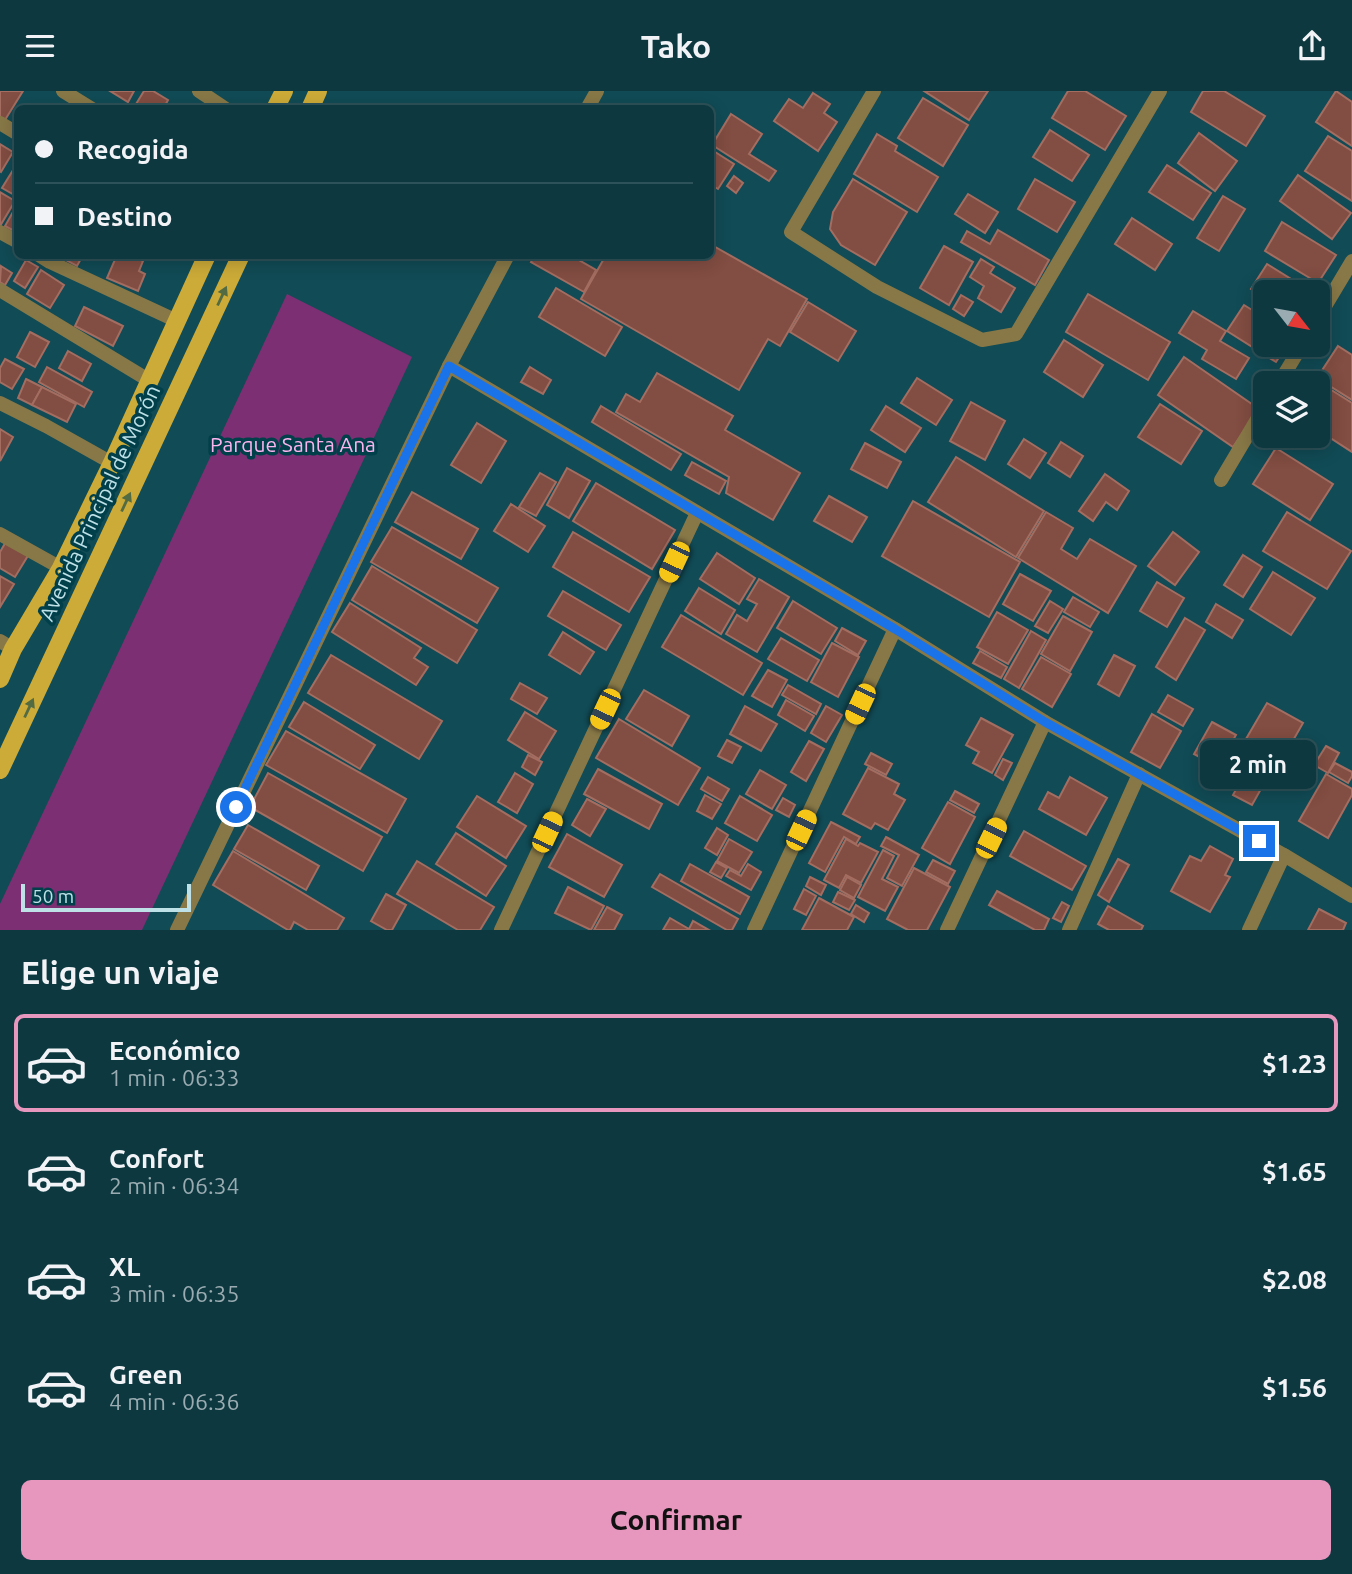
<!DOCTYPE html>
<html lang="es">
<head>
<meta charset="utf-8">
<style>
  body { margin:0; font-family:Ubuntu,sans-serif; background:#163f47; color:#f1f3f6; height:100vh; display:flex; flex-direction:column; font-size:26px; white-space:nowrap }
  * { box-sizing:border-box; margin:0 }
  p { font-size:23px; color:#9aacb1 }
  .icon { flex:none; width:38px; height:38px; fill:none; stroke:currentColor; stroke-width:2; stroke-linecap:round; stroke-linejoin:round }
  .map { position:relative; height:839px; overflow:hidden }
  .drawer { display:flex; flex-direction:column; background:#0d3840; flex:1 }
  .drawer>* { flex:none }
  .guide { position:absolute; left:14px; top:14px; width:700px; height:154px; border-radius:10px; box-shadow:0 4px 18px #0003,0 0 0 2px #2d5259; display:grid; align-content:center; height:154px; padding:0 21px; background:#0d3840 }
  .needle { width:46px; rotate:121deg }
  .buttons { position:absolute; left:1253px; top:189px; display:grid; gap:14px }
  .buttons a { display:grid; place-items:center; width:77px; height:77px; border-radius:10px; background:#0d3840; box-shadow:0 4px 18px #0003,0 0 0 2px #2d5259; font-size:35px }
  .scale { position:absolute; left:21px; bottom:18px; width:170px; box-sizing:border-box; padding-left:7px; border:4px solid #bee0e7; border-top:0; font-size:19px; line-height:24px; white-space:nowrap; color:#bee0e7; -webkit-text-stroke:5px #01404a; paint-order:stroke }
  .end { position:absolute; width:32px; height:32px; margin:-16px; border:9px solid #1a73e8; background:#fff; box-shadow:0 0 0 4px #fff }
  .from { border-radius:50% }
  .bubble { position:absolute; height:49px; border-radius:10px; background:#0d3840; box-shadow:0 4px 18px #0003,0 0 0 2px #2d5259; font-size:23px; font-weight:700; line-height:49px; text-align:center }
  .car { position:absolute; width:21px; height:42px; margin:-21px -10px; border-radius:9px; box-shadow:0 0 5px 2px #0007; background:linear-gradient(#f5c518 24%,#345 0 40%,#f5c518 0 76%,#345 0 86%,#f5c518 0) }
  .guide b { display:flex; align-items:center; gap:24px; height:66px; font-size:26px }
  .guide b+b { border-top:2px solid #2d5259 }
  .guide i { width:18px; height:18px; background:#f1f3f6 }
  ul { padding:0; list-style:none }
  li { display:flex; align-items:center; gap:21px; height:98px; margin:0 14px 10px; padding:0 7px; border:4px solid transparent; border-radius:10px }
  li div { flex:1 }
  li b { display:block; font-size:26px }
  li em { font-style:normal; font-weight:700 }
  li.selected { border-color:#e797bd }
  li>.icon { width:63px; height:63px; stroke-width:1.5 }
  h2 { padding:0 21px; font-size:32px; line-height:84px }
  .cta { display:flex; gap:14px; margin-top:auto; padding:14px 21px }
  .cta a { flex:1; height:80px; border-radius:10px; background:#e797bd; color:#111; font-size:28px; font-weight:700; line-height:80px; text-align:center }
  header { display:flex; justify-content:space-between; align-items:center; height:91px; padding:0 21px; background:#0d3840; font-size:32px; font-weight:700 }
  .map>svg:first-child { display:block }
  .green { fill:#7c2f72 }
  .building { fill:#824d42; stroke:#a46d61; stroke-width:2 }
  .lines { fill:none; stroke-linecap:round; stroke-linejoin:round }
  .minor { stroke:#887847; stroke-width:14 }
  .primary { stroke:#ccab38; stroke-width:18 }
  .oneway { fill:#526b43 }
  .route { stroke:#1a73e8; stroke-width:9 }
  .labels { text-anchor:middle; stroke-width:7; stroke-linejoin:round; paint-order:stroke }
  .park-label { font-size:21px; fill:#fcb4ef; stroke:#01404a }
  .street-label { font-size:21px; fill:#bee0e7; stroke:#01404a }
</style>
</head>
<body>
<header><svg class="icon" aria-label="menu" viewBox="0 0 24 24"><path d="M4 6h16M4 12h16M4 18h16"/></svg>Tako<svg class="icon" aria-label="share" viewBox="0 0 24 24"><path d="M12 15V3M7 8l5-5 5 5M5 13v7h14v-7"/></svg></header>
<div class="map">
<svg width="1352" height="839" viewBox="0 0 1352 839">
  <rect width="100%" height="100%" fill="#114b55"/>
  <path class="green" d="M287,203L412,266L142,839H0V813Z"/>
  <g class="building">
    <path d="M0,0H23L5,29L0,26Z"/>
    <path d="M110,0H134L128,11Z"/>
    <path d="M144,0H153L168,9L163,18H133Z"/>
    <path d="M924,0H988L969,29Z"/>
    <path d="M1068,0H1085L1126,25L1105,59L1052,27Z"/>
    <path d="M1203,0H1224L1265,25L1246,55L1191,21Z"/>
    <path d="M1336,0L1352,11V55L1316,31Z"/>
    <path d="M813,2L830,13L824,22L837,31L818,60L774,30L789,8L803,17Z"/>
    <path d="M923,7L968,34L943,75L898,47Z"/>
    <path d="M731,23L762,43L749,63L776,80L769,90L712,54Z"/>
    <path d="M1050,39L1089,64L1072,90L1033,66Z"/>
    <path d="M1199,42L1237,70L1215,100L1178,72Z"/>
    <path d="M877,43L897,55L895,60L938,86L917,121L854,83Z"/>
    <path d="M1328,45L1352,60V110L1305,80Z"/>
    <path d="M0,53L13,61L1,81L0,80Z"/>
    <path d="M712,59L734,73L718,98L710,93V62Z"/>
    <path d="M18,71V106L2,97Z"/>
    <path d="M1167,74L1211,102L1193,129L1149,101Z"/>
    <path d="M1298,84L1351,122L1332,148L1280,110Z"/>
    <path d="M734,85L743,92L736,102L727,95Z"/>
    <path d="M853,88L907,121L875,174L841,154L830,138L833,121Z"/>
    <path d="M1035,88L1075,111L1057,141L1018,118Z"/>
    <path d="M0,101L15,110L0,135Z"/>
    <path d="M968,103L998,121L985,142L955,123Z"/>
    <path d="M1223,105L1245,118L1219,160L1197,147Z"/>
    <path d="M17,114L18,115V142L5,135Z"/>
    <path d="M1132,127L1172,153L1155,179L1115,153Z"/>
    <path d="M1282,131L1336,164L1318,192L1265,160Z"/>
    <path d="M998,139L1049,169L1035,194L961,151L967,140L990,153Z"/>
    <path d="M710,153L807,208L780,255L768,248L739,299L581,208L606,164H710Z"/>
    <path d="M944,155L973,171L949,214L920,197Z"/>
    <path d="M60,164H83L77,175L60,166Z"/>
    <path d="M117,164H130L143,170L139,180L145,183L138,200L107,187Z"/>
    <path d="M535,164H570L596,179L584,201L531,171Z"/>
    <path d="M981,168L994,176L990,182L1015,197L1001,221L978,207L984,195L970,186Z"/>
    <path d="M26,169L38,176L25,197L14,190Z"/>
    <path d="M1267,173L1312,201H1265V207L1251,198Z"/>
    <path d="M1,175L12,182L5,194L0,191Z"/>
    <path d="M41,179L64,194L50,217L27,203Z"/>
    <path d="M556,197L622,236L605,265L539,226Z"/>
    <path d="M1088,203L1170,251L1148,289L1066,241Z"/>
    <path d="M961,204L973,211L964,225L953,218Z"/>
    <path d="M808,211L856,240L838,270L790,241Z"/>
    <path d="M1244,214L1265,227V254H1287L1276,271L1227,240Z"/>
    <path d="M84,216L123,235L113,255L75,235Z"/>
    <path d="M1193,220L1226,240L1220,250L1249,267L1236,288L1202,268L1207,259L1179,242Z"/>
    <path d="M30,241L49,251L35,276L17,266Z"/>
    <path d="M1064,249L1103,274L1083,306L1044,281Z"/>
    <path d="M1338,255L1352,264V309L1317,287Z"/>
    <path d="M68,260L91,273L82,290L59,277Z"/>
    <path d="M1184,266L1259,318L1233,356L1158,304Z"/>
    <path d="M5,268L24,278L12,298L0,291V277Z"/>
    <path d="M47,276L92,301L84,316L39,291Z"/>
    <path d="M530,276L551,289L543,303L521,291Z"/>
    <path d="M657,282L733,325L725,339L800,382L773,429L726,402L729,386L616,321L626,303L640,311Z"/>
    <path d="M1309,285L1352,312V361L1318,339V292H1305Z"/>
    <path d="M917,287L952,309L936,334L901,312Z"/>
    <path d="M26,288L42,296L32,314L18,307Z"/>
    <path d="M42,296L76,313L67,331L32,314Z"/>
    <path d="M971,311L1005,330L985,369L950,350Z"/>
    <path d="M1160,313L1202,340L1181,373L1138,346Z"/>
    <path d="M601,315L681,363L671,379L592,331Z"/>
    <path d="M886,315L921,337L905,361L871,339Z"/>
    <path d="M477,332L506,350L481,392L451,374Z"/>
    <path d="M0,338L13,346L0,370Z"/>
    <path d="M1024,348L1046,362L1030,387L1008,373Z"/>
    <path d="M1061,351L1083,365L1070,386L1048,372Z"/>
    <path d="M865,352L901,371L887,397L851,378Z"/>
    <path d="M1276,357L1333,393L1310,429L1253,393Z"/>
    <path d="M956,366L1044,420L1016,466L928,411Z"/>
    <path d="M692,371L726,390L719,403L685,384Z"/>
    <path d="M567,377L590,390L569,427L547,414Z"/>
    <path d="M540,382L556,391L536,425L519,416Z"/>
    <path d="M1105,383L1129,400L1117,419L1106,411L1093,430L1079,420Z"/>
    <path d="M596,392L675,439L652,478L573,430Z"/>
    <path d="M412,401L478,438L461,468L395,431Z"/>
    <path d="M829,405L867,426L852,451L814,430Z"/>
    <path d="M913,410L1020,471L989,526L882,465Z"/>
    <path d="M511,413L545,435L528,461L494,440Z"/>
    <path d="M1046,421L1073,437L1061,458L1077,468L1090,448L1136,475L1108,522L1018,467Z"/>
    <path d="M1287,421L1351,460L1327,498L1263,460Z"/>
    <path d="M392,436L498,497L477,532L371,471Z"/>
    <path d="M573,441L650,486L629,521L553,476Z"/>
    <path d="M1173,441L1199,461L1175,494L1148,475Z"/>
    <path d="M7,449L29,463L15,486L0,477V461Z"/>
    <path d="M717,462L755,487L739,513L700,488Z"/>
    <path d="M1243,464L1262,476L1243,506L1224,494Z"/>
    <path d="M372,475L477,539L457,572L352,509Z"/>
    <path d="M1273,481L1315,507L1291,544L1250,518Z"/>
    <path d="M1020,483L1051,500L1033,530L1003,513Z"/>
    <path d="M0,485L14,493L0,516Z"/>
    <path d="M759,488L789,506L757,561L726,543L737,524L747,530L757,513L747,508Z"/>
    <path d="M1157,491L1184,507L1167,536L1140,520Z"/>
    <path d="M699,497L735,519L721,543L685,520Z"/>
    <path d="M563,500L621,534L606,559L548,525Z"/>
    <path d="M1073,506L1099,521L1090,536L1064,521Z"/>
    <path d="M793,510L837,537L821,563L777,537Z"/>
    <path d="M1050,510L1063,518L1048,542L1035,535Z"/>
    <path d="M350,512L421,557L414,567L428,576L416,594L332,541Z"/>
    <path d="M1216,513L1243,529L1232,547L1206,531Z"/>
    <path d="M997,521L1028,539L1008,573L977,556Z"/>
    <path d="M681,524L762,572L743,604L662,556Z"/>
    <path d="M1063,525L1092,541L1070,580L1041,563Z"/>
    <path d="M1185,527L1205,539L1176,589L1156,576Z"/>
    <path d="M842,537L866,550L858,564L835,550Z"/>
    <path d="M1031,540L1046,549L1019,597L1004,588Z"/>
    <path d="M563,541L594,561L580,583L549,564Z"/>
    <path d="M781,547L819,569L807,590L768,568Z"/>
    <path d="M832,552L859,566L838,606L811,591Z"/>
    <path d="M980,560L1007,576L1001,587L973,572Z"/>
    <path d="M331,564L442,630L419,668L308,602Z"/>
    <path d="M1114,564L1135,575L1119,605L1098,593Z"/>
    <path d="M1041,566L1071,583L1052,616L1022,598Z"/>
    <path d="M768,579L787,589L772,616L752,605Z"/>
    <path d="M520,592L547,607L537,623L511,608Z"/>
    <path d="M788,594L821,613L816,623L782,604Z"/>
    <path d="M644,599L689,625L672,655L626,628Z"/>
    <path d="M1168,604L1193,618L1183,635L1158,621Z"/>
    <path d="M786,609L814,625L805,640L778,624Z"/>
    <path d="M304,611L375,654L360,678L289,636Z"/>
    <path d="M1267,612L1303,632L1282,669L1246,648Z"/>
    <path d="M745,615L777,633L761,660L730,643Z"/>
    <path d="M826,615L842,624L826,651L811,642Z"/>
    <path d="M525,621L556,640L539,668L508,649Z"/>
    <path d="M1152,623L1181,640L1160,677L1131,661Z"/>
    <path d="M981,627L1013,644L992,682L973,672L979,661L966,654Z"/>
    <path d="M619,628L700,677L678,714L596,667Z"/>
    <path d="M1212,631L1236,644L1218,676L1194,663Z"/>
    <path d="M286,640L406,708L387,742L266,674Z"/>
    <path d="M727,649L741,656L732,672L718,665Z"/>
    <path d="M809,650L824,658L806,690L791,681Z"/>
    <path d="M1240,651L1279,673L1271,688L1232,666Z"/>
    <path d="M1326,655L1339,662L1328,682L1314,674Z"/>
    <path d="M871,662L892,673L886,684L865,673Z"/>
    <path d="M528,664L542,671L535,684L522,676Z"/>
    <path d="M1003,668L1012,672L1003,689L995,684Z"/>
    <path d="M1335,672L1352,681V685L1348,692L1329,681Z"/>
    <path d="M868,677L899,693L894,703L905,709L888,739L875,732L871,738L843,723Z"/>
    <path d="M598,678L662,713L649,738L584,703Z"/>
    <path d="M1247,678L1266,689L1252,714L1233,704Z"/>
    <path d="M760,679L786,694L772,718L746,703Z"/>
    <path d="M268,682L382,746L363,780L250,716Z"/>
    <path d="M515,682L533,693L517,722L498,711Z"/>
    <path d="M1326,683L1352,698V704L1328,747L1299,730Z"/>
    <path d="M708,686L729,698L722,710L701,698Z"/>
    <path d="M1070,686L1107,707L1086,744L1039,718L1048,701L1059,707Z"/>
    <path d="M955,700L979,713L974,722L950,709Z"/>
    <path d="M705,704L721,713L712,728L697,720Z"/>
    <path d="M477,705L526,735L506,767L457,736Z"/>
    <path d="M740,705L772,724L757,750L725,732Z"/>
    <path d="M783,707L795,714L789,726L776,719Z"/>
    <path d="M587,708L606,718L590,745L572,734Z"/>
    <path d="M948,711L975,726L950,773L922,757Z"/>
    <path d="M831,731L860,746L856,753L844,746L825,781L809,772Z"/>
    <path d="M248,734L319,775L306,799L234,758Z"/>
    <path d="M717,737L728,744L717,764L705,757Z"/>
    <path d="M1024,740L1086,775L1072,799L1010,765Z"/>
    <path d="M456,742L506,775L486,805L436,773Z"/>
    <path d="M567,743L622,774L604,806L549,776Z"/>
    <path d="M886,746L919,764L902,795L887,787L899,764L881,755Z"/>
    <path d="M729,748L752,761L739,782L717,770Z"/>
    <path d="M846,748L858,755L860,752L878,761L861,792L846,784L839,797L824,789Z"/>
    <path d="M1210,755L1233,768L1225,784L1230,786L1210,821L1171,800L1190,765L1201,770Z"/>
    <path d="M883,759L894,765L882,788L898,796L885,820L858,806Z"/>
    <path d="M233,760L344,827L337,839H308L294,831L290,839H288L213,794Z"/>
    <path d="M1118,768L1129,774L1109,811L1098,804Z"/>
    <path d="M933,769L955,780L948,793L926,781Z"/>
    <path d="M417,770L494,816L480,839H458L397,803Z"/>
    <path d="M716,771L727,777L721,787L710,781Z"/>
    <path d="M690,773L749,806L740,823L681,790Z"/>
    <path d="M748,773L761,781L751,799L726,785L730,779L741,785Z"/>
    <path d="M914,777L950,796L927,839H908L887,828Z"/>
    <path d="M660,783L738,828L732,839H727L652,796Z"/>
    <path d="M810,786L826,794L821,804L806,795Z"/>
    <path d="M847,786L861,794L854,807L840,799Z"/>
    <path d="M568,796L604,815L591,839L555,822Z"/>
    <path d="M804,798L816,805L806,824L794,818Z"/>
    <path d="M997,800L1049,828L1044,839H1035L989,814Z"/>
    <path d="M838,801L855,809L849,819L833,811Z"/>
    <path d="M386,803L406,814L392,839H387L371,830Z"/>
    <path d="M819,807L854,826L847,839H802Z"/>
    <path d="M1062,811L1069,815L1061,831L1053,827Z"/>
    <path d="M856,814L869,822L864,831L851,823Z"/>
    <path d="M1108,815L1143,835L1141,839H1109L1098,833Z"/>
    <path d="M607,816L622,824L614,839H594Z"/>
    <path d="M1319,818L1346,832L1343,839H1308Z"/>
    <path d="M670,827L689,838L693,830L709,839H663Z"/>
  </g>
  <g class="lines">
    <g class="minor">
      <path d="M63,0L92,18"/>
      <path d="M199,0L226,18"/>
      <path d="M874,0L791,141L877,196L982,249L1016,243L1160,0"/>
      <path d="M587,18L597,0"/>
      <path d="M0,32L18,43"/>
      <path d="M0,141L18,151"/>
      <path d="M39,164L50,171L177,230"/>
      <path d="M0,199L150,290"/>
      <path d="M1318,227L1352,170"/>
      <path d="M449,275L895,538L1045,631L1284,764L1352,805"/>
      <path d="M1279,292L1302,254"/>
      <path d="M0,312L46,335L112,372"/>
      <path d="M1221,389L1265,315"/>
      <path d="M0,443L61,477"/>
      <path d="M0,550L13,558"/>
      <path d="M177,839L449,275L508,164"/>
      <path d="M501,839L697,422"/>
      <path d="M754,839L895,538"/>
      <path d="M947,839L1045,631"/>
      <path d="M1069,839L1139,683"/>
      <path d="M1249,839L1284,764"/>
    </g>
    <g class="primary">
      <path d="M275,18L284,0"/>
      <path d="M310,18L318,0"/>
      <path d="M0,588L13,558L61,477L112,372L207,164"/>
      <path d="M0,679L241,164"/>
    </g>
  </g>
  <defs><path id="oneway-solid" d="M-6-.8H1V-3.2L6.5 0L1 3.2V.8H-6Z" transform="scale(1.75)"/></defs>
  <g class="oneway">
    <use href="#oneway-solid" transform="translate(222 205) rotate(-65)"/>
    <use href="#oneway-solid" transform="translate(126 411) rotate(-65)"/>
    <use href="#oneway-solid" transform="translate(29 617) rotate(-65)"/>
  </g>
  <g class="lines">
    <path class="route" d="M236,716L449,275L895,538L1045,631L1259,750"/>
  </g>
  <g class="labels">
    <g class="park-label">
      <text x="293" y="361">Parque Santa Ana</text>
    </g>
    <g class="street-label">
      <text transform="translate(100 412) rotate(-65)" y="7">Avenida Principal de Morón</text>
    </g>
  </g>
</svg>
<div class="buttons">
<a><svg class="needle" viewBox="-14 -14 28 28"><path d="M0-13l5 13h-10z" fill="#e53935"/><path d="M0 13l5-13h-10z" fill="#9aacb1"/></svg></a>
<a><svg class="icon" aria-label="layers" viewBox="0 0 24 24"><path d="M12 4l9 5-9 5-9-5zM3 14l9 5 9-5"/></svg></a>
</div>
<div class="scale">50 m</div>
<i class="end from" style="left:236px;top:716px"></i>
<i class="end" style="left:1259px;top:750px"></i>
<div class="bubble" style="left:1200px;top:649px;width:116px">2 min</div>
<i class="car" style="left:674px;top:471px;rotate:205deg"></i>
<i class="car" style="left:860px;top:613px;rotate:205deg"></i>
<i class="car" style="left:605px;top:618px;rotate:205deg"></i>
<i class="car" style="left:801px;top:739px;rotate:25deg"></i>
<i class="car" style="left:547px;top:741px;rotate:25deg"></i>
<i class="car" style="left:991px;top:747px;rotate:26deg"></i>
<div class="guide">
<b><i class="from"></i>Recogida</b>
<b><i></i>Destino</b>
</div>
</div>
<section class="drawer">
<h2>Elige un viaje</h2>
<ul>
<li class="selected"><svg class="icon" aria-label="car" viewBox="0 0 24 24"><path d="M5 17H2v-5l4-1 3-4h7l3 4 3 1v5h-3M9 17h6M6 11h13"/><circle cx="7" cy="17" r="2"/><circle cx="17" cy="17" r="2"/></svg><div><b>Económico</b><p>1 min · 06:33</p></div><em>$1.23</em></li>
<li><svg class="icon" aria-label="car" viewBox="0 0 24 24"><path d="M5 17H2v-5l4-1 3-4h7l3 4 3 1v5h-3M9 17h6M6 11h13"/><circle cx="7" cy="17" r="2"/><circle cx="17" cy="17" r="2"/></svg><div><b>Confort</b><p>2 min · 06:34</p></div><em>$1.65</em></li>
<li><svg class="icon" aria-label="car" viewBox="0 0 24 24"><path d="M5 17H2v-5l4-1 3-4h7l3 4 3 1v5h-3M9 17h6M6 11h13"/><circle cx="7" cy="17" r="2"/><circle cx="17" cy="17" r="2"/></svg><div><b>XL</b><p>3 min · 06:35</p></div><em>$2.08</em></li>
<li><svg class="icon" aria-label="car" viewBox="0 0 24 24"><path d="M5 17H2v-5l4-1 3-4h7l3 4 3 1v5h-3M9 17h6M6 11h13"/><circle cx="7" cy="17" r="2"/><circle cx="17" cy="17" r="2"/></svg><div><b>Green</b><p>4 min · 06:36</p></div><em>$1.56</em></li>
</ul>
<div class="cta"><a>Confirmar</a></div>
</section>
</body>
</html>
